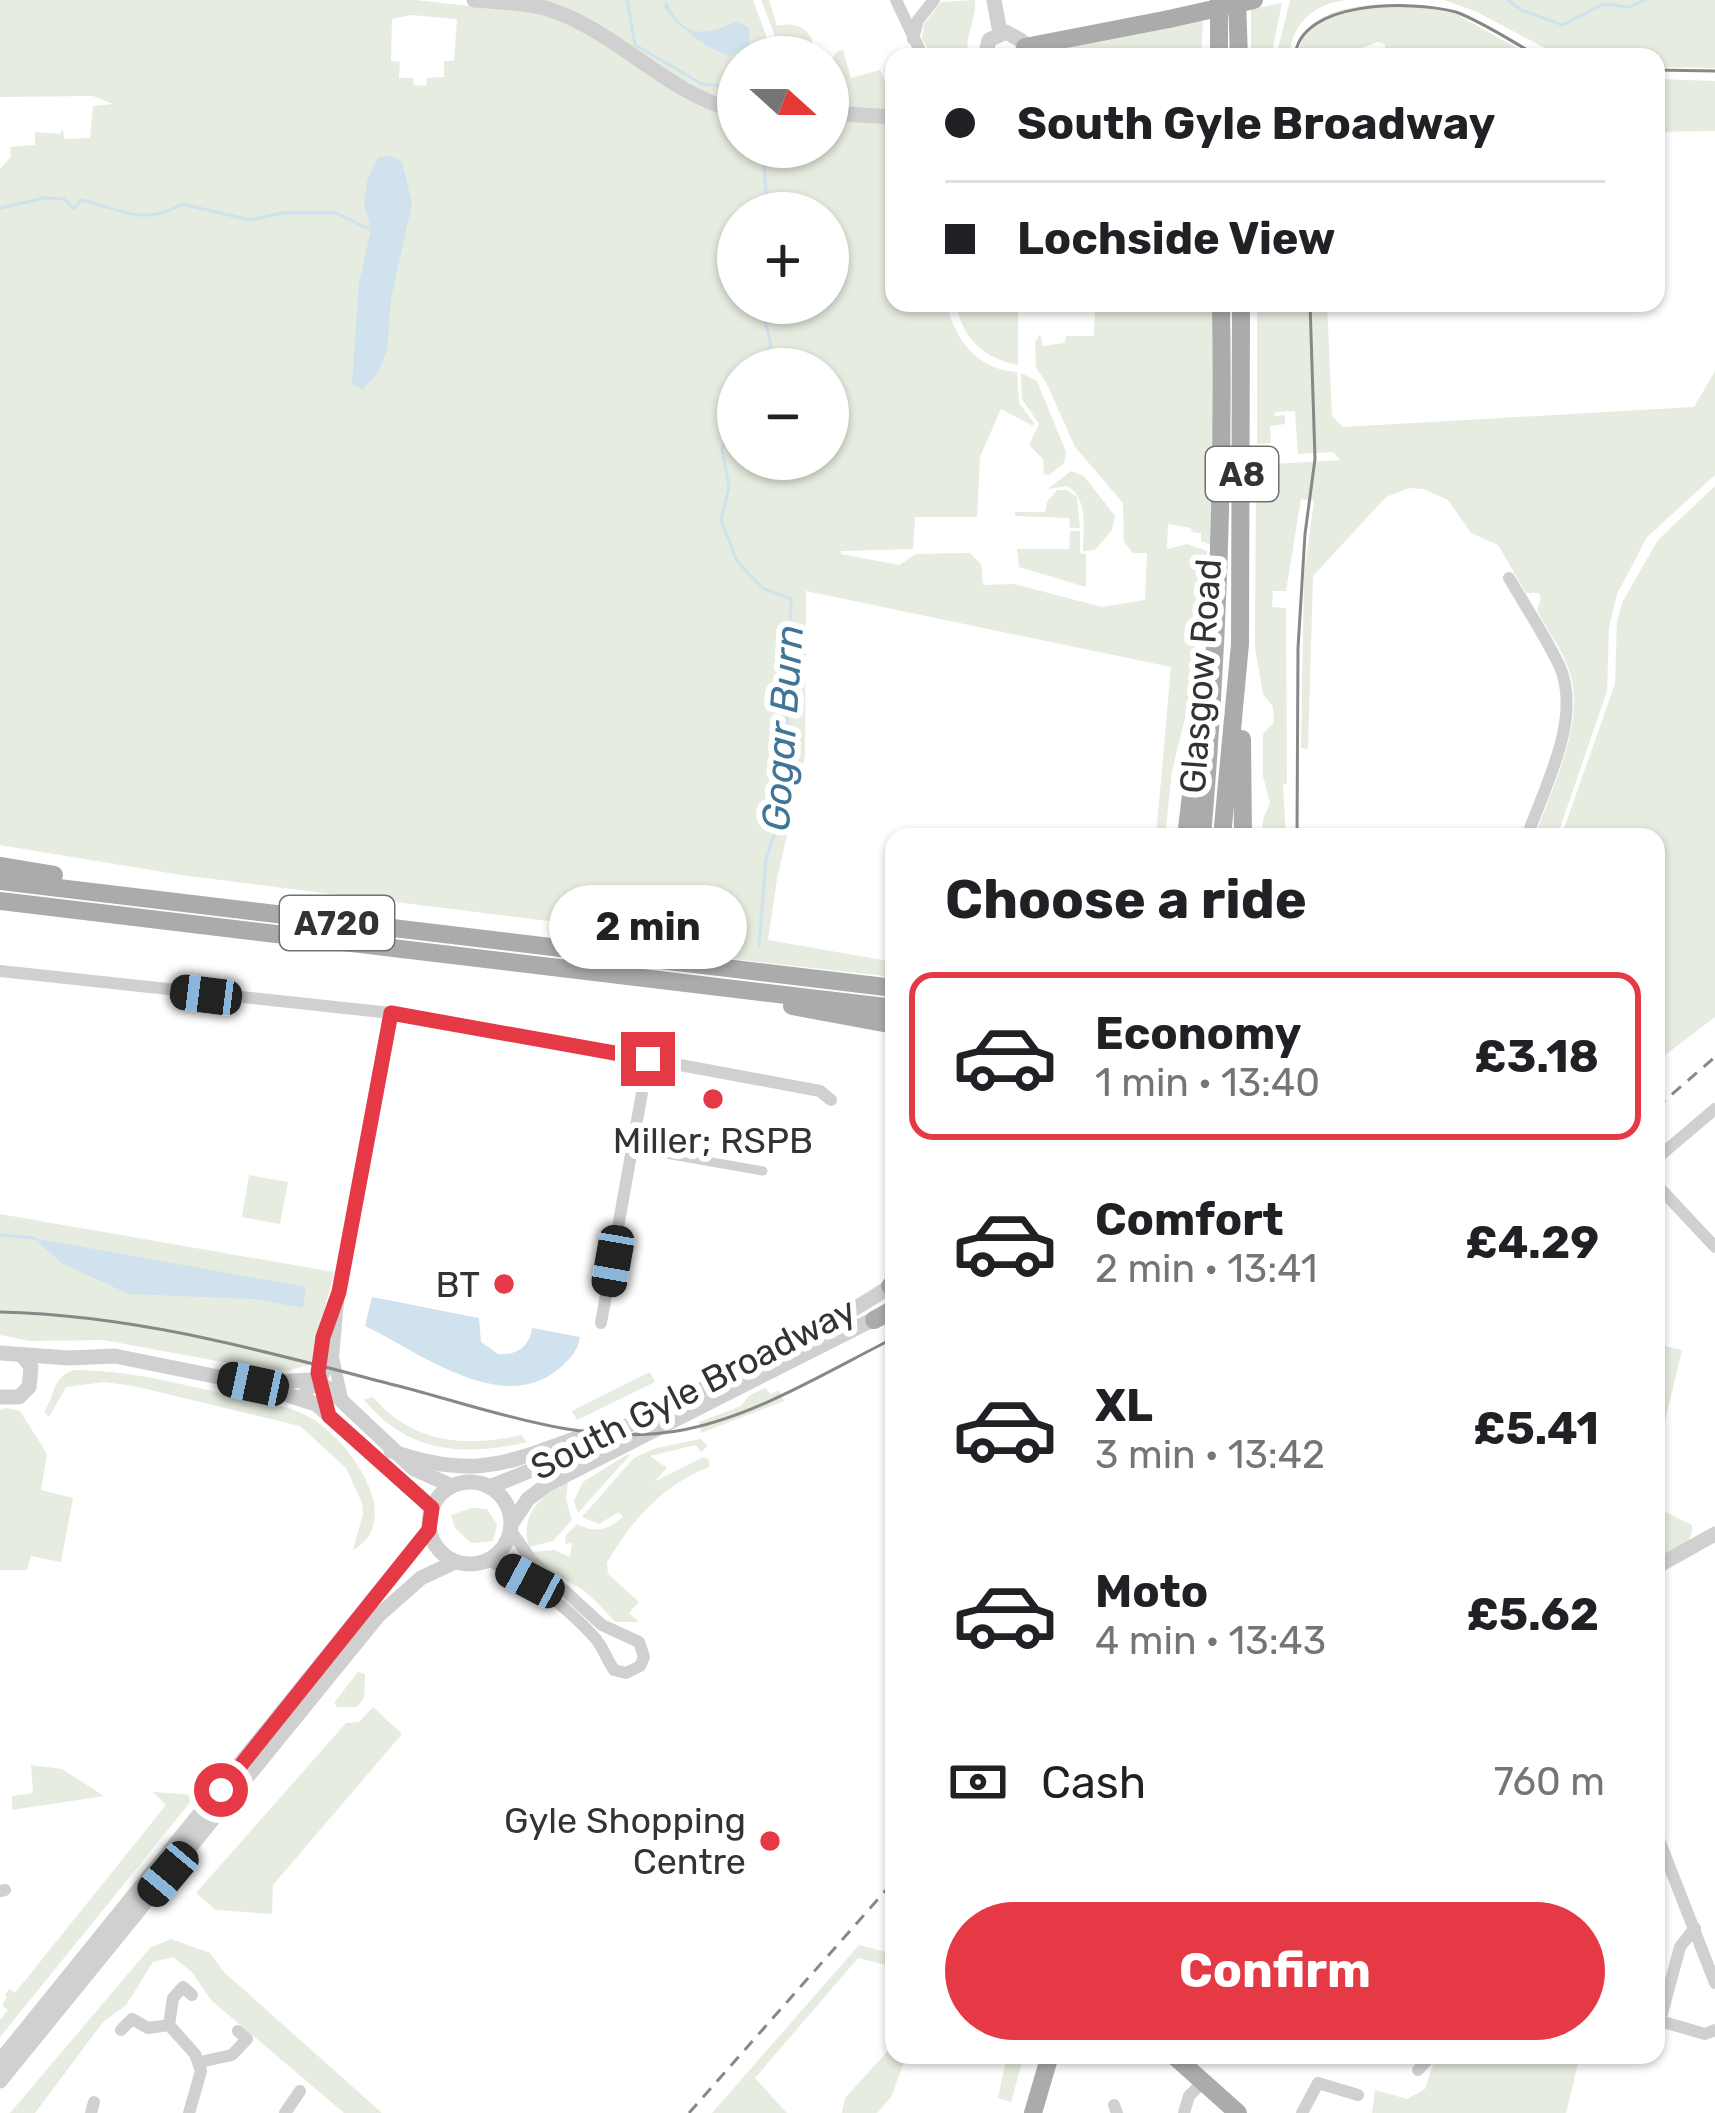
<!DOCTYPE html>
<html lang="en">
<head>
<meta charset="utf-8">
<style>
  body { margin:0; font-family:Rubik,sans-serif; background:#f6f6f6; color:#202124; height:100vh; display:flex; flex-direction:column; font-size:45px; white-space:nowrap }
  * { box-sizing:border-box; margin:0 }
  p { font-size:39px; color:#757577 }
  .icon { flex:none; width:66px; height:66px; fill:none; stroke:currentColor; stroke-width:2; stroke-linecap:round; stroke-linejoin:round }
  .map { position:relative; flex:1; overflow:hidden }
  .sheet { position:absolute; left:885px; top:828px; width:780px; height:1236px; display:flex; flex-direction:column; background:#fff; border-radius:24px; box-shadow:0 3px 9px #0004 }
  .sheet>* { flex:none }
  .top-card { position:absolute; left:885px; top:48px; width:780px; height:264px; border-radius:24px; box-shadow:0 3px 9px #0004; display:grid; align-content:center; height:264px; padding:0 60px; background:#fff }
  .needle { width:78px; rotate:111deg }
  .tools { position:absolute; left:717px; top:36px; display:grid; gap:24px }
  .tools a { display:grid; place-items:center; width:132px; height:132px; border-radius:50%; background:#fff; box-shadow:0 3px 9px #0004; font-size:60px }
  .end { position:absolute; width:54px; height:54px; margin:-27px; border:15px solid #e63946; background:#fff; box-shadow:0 0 0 6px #fff }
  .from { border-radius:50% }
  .bubble { position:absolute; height:84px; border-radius:42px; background:#fff; box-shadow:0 3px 9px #0004; font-size:39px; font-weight:700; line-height:84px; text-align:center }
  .car { position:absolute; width:36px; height:72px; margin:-36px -18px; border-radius:15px; box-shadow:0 0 9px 3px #0007; background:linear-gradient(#222 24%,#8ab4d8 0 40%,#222 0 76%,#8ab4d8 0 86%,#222 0) }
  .top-card b { display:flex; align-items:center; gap:42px; height:114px; font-size:45px }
  .top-card b+b { border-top:3px solid #e0e0e0 }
  .top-card i { width:30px; height:30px; background:#202124 }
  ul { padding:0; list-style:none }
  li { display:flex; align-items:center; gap:36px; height:168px; margin:0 24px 18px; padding:0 36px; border:6px solid transparent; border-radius:24px }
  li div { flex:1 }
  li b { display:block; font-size:45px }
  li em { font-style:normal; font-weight:700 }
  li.selected { border-color:#e63946 }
  li>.icon { width:108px; height:108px; stroke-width:1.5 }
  h2 { padding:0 60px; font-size:54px; line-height:144px }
  .pay { display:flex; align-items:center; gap:30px; height:132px; padding:0 60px; font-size:45px }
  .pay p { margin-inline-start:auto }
  .cta { display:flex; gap:24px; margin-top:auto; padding:24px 60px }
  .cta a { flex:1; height:138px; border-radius:72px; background:#e63946; color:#fff; font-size:48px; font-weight:700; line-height:138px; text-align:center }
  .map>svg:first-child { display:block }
  .green { fill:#e6ecdf; fill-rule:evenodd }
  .water { fill:#cfe2ee }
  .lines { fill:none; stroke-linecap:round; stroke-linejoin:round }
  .stream { stroke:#cfe2ee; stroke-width:3 }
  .pedestrian { stroke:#d0d0d0; stroke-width:9 }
  .minor { stroke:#d0d0d0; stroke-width:12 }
  .tertiary { stroke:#d0d0d0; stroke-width:15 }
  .primary { stroke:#ababab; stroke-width:18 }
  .tram { stroke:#888; stroke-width:3 }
  .rail { stroke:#888; stroke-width:3; stroke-dasharray:12 9; stroke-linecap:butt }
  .primary-bridge { stroke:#ababab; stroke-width:18 }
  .route { stroke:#e63946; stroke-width:15 }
  .poi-dot { fill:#e63946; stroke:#fff; stroke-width:4.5 }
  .labels { text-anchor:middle; stroke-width:12; stroke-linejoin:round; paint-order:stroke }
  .shield { fill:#fff; stroke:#707070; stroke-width:3 }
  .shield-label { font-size:33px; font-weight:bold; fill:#333 }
  .street-label { font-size:36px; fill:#333; stroke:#fff }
  .poi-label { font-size:36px; fill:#333; stroke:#fff; text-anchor:end }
  .water-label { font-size:39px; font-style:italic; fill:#3f7597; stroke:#fff }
</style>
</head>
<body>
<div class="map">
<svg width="1715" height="2113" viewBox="0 0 1715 2113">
  <rect width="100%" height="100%" fill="#fff"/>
  <g class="green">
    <path d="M0,0H415L496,9L538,0H753L774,57H738V147H828V120L836,111L828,105V70L836,52L843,50L851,78L880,70L887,87L894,90V303H947C954,340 978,370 1017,372L1019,403L1034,423L1033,426L1001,409L980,457L977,517H915L913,549L841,551V554L899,565L916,554L970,553L981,564L983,585L1014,584L1102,607L1145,600L1147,553H1133L1124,542L1123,503L1075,447L1046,382L1036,368L1035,342L1040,334L1043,346L1065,343L1066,336H1094L1095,304L1091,303H1216L1214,546L1201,541V533L1192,532L1191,528L1168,524L1167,549L1187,544L1207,551L1190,698L1172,771L1165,837H1156L1171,667L806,591L805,756L777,879L768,940L894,962V977L707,956L708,941L181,875L0,845V169L11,157L10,147L35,145V132L60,134L63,129L64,139L90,138L93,106L113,104L93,96L0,97ZM411,15L457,19L454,61H444V77L427,78L426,86L414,85L413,78H399L400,62L391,61L392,19ZM738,213H828V303H738ZM738,369H828V459H738Z"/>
    <path d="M761,0H769L777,26C801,20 815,33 815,57H783Z"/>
    <path d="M975,0C977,20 963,37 969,56L933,57L922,39L924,24L941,2Z"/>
    <path d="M1290,0H1346C1313,4 1292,23 1289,57H1276Z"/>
    <path d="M1444,0H1715V68L1656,67V57H1562L1475,11Z"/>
    <path d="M1282,3L1271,57H1251V9Z"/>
    <path d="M1406,4L1456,14L1533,57H1385V44L1378,42L1337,57H1298C1303,4 1364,5 1406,4Z"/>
    <path d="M1203,19L1201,57H1043L1062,49Z"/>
    <path d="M1656,79L1715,81V131L1656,132Z"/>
    <path d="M956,303H1018V365C984,359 961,337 956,303Z"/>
    <path d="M1257,303H1327L1332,416L1343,427L1694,407L1715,371V475L1647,537L1617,594L1609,628L1607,691L1557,837H1535C1551,788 1587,722 1569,670C1562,649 1547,630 1537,610L1541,599L1539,593H1526L1498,545L1471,533L1448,500L1423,489L1409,488L1386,497L1313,576L1308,749L1301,748L1304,575L1314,501L1301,499L1286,591H1273L1272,607L1286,608L1287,784H1283L1286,837H1262L1263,819L1270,803L1263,776V734L1274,722L1273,707L1263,694L1255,648L1256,465L1340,460L1333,452L1298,454L1295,411L1275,412V416L1285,415V424L1270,426L1271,443L1257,444Z"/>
    <path d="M1021,373L1037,381L1066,452L1064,463L1049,475L1044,474L1043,459L1029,445L1039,424L1022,399Z"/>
    <path d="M1071,471L1084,476L1115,516L1112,530L1095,550L1083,551C1083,528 1089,499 1067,486L1048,489Z"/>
    <path d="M1715,486V1017L1656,1062V837H1561L1615,684L1617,621L1623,601L1658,540Z"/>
    <path d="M1057,490H1067L1077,497L1080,528H1070L1069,518L1015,516V512H1045L1047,502Z"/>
    <path d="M1070,531H1080V553L1086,554V587L1019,567L1017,549H1069Z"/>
    <path d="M249,1175L288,1182L280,1224L242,1217Z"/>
    <path d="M0,1214L334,1272L311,1364L290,1370L262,1369L103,1340L30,1341L0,1335Z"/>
    <path d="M1656,1344L1682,1350L1656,1458Z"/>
    <path d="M74,1370C130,1370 184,1385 238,1397C260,1402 289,1405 309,1417C337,1432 369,1473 374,1504C377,1524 371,1540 353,1550L363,1514L362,1503L346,1468L300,1426L134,1386L104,1382L66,1387L49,1417L44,1412C56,1394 51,1378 74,1370Z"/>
    <path d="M650,1372L655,1382L577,1420L572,1411Z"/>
    <path d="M765,1388L771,1394L779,1390L784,1401L701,1433L699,1422L741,1406L750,1395Z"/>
    <path d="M373,1397C412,1443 465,1448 521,1435L527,1442C464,1457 408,1453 364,1400Z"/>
    <path d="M6,1408L20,1411L47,1454L41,1490L73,1498L61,1562L31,1556L27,1570H0V1410Z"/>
    <path d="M701,1439L708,1446L701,1452L696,1445L650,1456L667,1468L654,1482L704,1457L709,1460V1467C663,1485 631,1520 607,1563L608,1574L639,1602L629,1613L639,1622H616C604,1611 592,1595 578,1587C560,1576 546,1571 532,1552L554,1550L570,1557L572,1543L565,1544L566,1535L577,1524C596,1534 607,1530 623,1517L619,1512L599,1524L582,1517L634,1458L656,1448Z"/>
    <path d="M628,1454L629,1456L578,1513L574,1501L583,1482Z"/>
    <path d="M568,1480L566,1499L572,1520L553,1541L529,1547C519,1513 542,1496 568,1480Z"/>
    <path d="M1656,1507L1692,1525C1694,1547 1674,1552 1656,1561Z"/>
    <path d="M472,1508L487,1509L497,1525L493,1541L471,1543L455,1528L451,1515Z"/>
    <path d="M358,1672L365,1674L364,1698L357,1707H337L334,1703Z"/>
    <path d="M373,1707L402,1734L273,1885L272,1914L216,1910L196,1893L346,1723L359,1722Z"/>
    <path d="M31,1765L62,1769L104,1796L12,1810V1796L33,1793Z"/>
    <path d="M153,1792L196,1795L0,2037V2020L8,2010L2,2005L7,1998L5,1995L9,1989L15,1993L166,1805Z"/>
    <path d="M171,1939L210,1953L224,1972L382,2113H344L211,2000L192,1972L173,1957L153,1962L126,2005L103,2022L35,2113H10L150,1948Z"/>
    <path d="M859,1945L894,1954V1967L858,1958L755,2078L787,2113H712Z"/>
    <path d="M894,2044V2055H907L891,2097L877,2113H842L845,2098Z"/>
    <path d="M1007,2055H1024L1011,2102L998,2098Z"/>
    <path d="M1436,2055H1580L1566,2113H1372L1375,2090L1407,2099L1425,2089Z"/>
  </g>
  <g class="water">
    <path d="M666,0C683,36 700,39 737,21L749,28L750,44L731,56C711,52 675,25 664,7Z"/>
    <path d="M391,156L402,162L412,204L391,299L387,351L378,372L362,390L352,383L359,282L371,230L364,204L367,181L378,157Z"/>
    <path d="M33,1238L306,1287L303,1308L254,1299L129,1294L63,1264Z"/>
    <path d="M372,1297L479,1318L481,1342L498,1354C517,1356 530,1346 532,1328L580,1337C578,1350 571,1358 561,1367C504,1418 421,1353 365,1326Z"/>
  </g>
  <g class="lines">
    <g class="stream">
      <path d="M627,0L635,45L702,84L738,88"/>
      <path d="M1508,0L1521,10L1563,25L1603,4L1629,7L1645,0"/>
      <path d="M763,147L767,213"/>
      <path d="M0,208L44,198L64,199L74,209L81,200C122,209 142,227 182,204L250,220L283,213H336L371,230"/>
      <path d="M754,369L771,346L761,303"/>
      <path d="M738,402L722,450L729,487L721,520L737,561L762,588L791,599L786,764L776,829L766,859L759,946"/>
      <path d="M0,1235L34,1238"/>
    </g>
    <path class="pedestrian" d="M649,1151L763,1171"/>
    <g class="minor">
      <path d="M896,0L923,57"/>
      <path d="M913,39L918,20L934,0"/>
      <path d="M1509,578C1526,607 1546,637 1560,667C1582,720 1544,787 1527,837"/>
      <path d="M0,971L391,1013L648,1059"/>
      <path d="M1656,1159L1715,1109"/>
      <path d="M1656,1184L1715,1247"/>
      <path d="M601,1323L648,1059L820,1091L831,1100"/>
      <path d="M333,1357L342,1399"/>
      <path d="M297,1398L319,1383L333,1356L339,1291L391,1013"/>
      <path d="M329,1416C317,1367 315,1358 333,1309"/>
      <path d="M487,1560C528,1577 565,1605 595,1638C603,1647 607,1660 614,1670L626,1673L640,1666L644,1657L639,1642L602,1625L532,1561L511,1531"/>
      <path d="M1656,1832L1715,1983"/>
      <path d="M0,1891L5,1890"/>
      <path d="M1695,1928L1680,1947L1660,2021L1705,2034L1715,2030"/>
      <path d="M169,2025L173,1998L183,1987L192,1995"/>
      <path d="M121,2030L132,2019L148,2028L169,2025L195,2054L201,2071L189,2113"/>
      <path d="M200,2062L232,2055L247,2039L238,2031"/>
      <path d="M1418,2070L1432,2055"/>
      <path d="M1114,2105L1117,2113"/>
      <path d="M91,2113L94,2102"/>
      <path d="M285,2113L300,2091"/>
      <path d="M1184,2113L1189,2096L1201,2084"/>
      <path d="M1302,2113L1318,2083L1358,2095"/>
    </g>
    <g class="tertiary">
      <path d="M474,0C498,2 525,2 548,9C618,31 667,95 738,111"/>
      <path d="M994,0L1000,33"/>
      <path d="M985,57L989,40L1006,32L1022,41L1025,57"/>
      <path d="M828,113L894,117"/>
      <path d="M0,1353L69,1358L115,1356L253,1384L316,1404L432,1508"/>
      <path d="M262,1383L308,1380L328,1388L414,1469L452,1486"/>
      <path d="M0,1397H19L29,1387L31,1367L22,1355"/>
      <path d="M391,1451C485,1484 515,1457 602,1430"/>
      <circle cx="470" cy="1523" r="41"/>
      <path d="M489,1487C556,1462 618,1430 682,1399C755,1363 826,1329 894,1284"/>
      <path d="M512,1523L528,1499L548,1484L882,1315"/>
      <path d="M1656,1567L1715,1534"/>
      <path d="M0,2061L429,1530"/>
      <path d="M0,2081L378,1616L421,1578L455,1562"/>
    </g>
    <g class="primary">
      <path d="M1219,0V57"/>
      <path d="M1237,0L1239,57"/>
      <path d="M1025,47L1169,19"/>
      <path d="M1242,739L1243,837"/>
      <path d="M1186,837L1199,728"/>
      <path d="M1202,837C1217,659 1224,482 1221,303"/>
      <path d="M1222,837L1240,644L1241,303"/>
      <path d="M0,866L54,875"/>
      <path d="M0,881L894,988"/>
      <path d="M0,901L894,1008"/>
      <path d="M792,1006L894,1025"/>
      <path d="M890,1286L894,1284"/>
      <path d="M874,1320L894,1309"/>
      <path d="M1173,2055L1238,2113"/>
      <path d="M1033,2113L1050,2055"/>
    </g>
    <g class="tram">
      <path d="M1295,57C1299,0 1410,0 1456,12C1485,23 1512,42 1540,57"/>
      <path d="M1656,70L1715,71"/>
      <path d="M1297,837L1298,648L1305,534L1315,459L1310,303"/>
      <path d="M0,1312C141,1315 274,1354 410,1389C496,1412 587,1446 677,1431C753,1418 826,1372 894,1338"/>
    </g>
    <g class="rail">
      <path d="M1656,1108L1715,1057"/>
      <path d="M689,2113L894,1881"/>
    </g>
    <path class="primary-bridge" d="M1169,19L1254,0"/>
  </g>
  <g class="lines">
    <path class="route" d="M221,1790L429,1530L432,1508L329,1416L318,1373L323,1337L339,1292L391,1013L648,1059"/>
  </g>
  <g class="poi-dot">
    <circle cx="713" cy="1099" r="12"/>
    <circle cx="504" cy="1284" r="12"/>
    <circle cx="770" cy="1841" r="12"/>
  </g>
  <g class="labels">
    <g class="shield">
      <rect x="1206" y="447" width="72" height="54" rx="9"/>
      <rect x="280" y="896" width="114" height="54" rx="9"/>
    </g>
    <g class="shield-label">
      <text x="1242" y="486">A8</text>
      <text x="337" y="935">A720</text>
    </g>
    <g class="street-label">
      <text transform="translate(1200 676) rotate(-86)" y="13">Glasgow Road</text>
      <text transform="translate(693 1388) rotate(-27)" y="13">South Gyle Broadway</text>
    </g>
    <g class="poi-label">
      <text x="713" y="1153" text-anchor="middle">Miller; RSPB</text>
      <text x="480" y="1297">BT</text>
      <text x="746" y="1833">Gyle Shopping<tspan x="746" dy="41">Centre</tspan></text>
    </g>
    <g class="water-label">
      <text transform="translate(782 728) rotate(-86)" y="14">Gogar Burn</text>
    </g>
  </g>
</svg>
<div class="tools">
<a><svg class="needle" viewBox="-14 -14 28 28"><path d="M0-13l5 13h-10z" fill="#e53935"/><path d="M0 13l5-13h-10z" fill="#757577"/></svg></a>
<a>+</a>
<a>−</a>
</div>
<i class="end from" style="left:221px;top:1790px"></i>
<i class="end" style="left:648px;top:1059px"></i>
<div class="bubble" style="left:549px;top:885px;width:198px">2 min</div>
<i class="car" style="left:206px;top:995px;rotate:277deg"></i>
<i class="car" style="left:613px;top:1261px;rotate:190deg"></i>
<i class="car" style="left:253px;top:1384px;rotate:282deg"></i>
<i class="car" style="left:530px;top:1581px;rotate:298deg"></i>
<i class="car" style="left:168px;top:1874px;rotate:220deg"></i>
<div class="top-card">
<b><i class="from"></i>South Gyle Broadway</b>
<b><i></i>Lochside View</b>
</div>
<section class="sheet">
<h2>Choose a ride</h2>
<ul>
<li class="selected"><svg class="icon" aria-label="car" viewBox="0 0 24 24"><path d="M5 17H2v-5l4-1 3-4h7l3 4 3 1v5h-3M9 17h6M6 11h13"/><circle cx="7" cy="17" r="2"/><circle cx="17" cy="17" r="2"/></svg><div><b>Economy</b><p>1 min · 13:40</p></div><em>£3.18</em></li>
<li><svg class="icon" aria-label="car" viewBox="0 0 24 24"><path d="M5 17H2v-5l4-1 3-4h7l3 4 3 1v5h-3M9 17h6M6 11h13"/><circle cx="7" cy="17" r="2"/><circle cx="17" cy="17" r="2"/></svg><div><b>Comfort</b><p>2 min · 13:41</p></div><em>£4.29</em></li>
<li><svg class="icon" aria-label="car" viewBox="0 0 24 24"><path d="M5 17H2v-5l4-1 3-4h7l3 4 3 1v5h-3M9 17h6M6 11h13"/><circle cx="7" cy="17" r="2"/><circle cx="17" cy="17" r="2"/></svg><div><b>XL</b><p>3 min · 13:42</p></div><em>£5.41</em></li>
<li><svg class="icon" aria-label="car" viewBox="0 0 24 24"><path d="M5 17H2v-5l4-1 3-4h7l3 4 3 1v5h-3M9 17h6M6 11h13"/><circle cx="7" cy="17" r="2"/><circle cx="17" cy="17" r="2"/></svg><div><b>Moto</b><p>4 min · 13:43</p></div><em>£5.62</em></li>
</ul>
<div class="pay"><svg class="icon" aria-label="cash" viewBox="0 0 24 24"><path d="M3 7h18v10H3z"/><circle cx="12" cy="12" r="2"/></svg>Cash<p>760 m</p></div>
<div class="cta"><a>Confirm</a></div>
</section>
</div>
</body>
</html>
